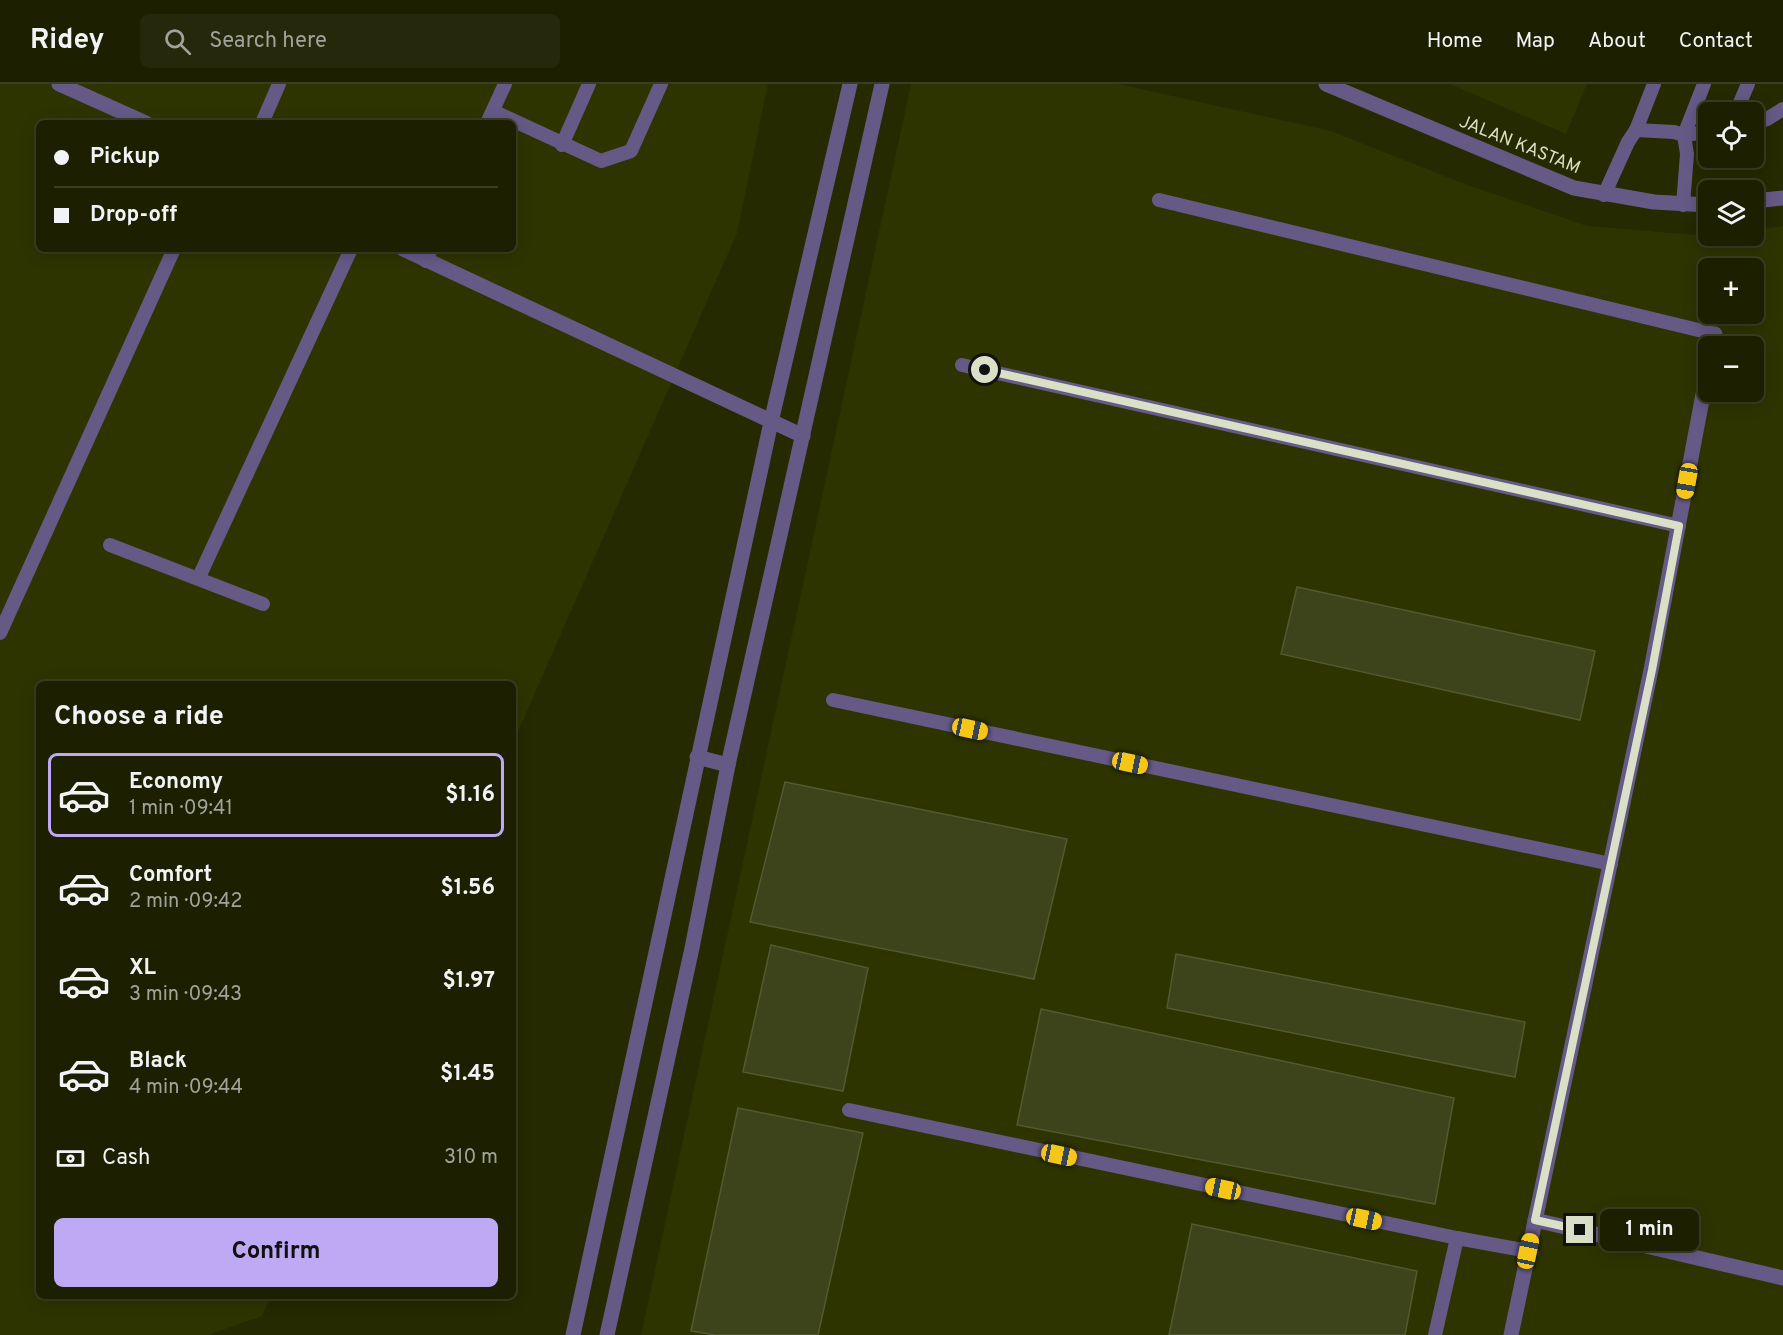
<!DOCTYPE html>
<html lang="en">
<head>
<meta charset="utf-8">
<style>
  body { margin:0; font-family:Overpass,sans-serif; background:#25280b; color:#f1f3f6; height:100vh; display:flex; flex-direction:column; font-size:22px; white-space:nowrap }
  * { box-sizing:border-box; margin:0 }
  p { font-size:20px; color:#a0a399 }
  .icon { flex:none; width:33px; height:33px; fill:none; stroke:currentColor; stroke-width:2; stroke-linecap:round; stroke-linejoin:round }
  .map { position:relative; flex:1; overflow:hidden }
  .side { position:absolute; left:36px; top:597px; width:480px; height:618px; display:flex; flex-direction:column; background:#1c2001; border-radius:9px; box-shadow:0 3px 15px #0003,0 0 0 2px #3a3e23 }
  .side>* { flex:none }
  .banner { position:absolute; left:36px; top:36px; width:480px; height:132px; border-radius:9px; box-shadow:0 3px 15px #0003,0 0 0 2px #3a3e23; display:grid; align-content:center; height:132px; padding:0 18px; background:#1c2001 }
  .fabs { position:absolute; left:1698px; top:18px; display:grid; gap:12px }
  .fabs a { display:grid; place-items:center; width:66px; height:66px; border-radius:9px; background:#1c2001; box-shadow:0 3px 15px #0003,0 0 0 2px #3a3e23; font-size:30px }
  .end { position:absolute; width:27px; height:27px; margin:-14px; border:8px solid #dadfc8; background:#111; box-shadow:0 0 0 3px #111 }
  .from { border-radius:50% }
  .bubble { position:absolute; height:42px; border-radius:9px; background:#1c2001; box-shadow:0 3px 15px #0003,0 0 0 2px #3a3e23; font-size:20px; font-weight:700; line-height:42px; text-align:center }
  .car { position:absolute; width:18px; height:36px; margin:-18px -9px; border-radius:8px; box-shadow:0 0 4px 2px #0007; background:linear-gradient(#f5c518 24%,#345 0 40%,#f5c518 0 76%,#345 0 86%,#f5c518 0) }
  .banner b { display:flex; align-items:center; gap:21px; height:57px; font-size:22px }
  .banner b+b { border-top:2px solid #3a3e23 }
  .banner i { width:15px; height:15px; background:#f1f3f6 }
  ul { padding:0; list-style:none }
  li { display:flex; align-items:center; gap:18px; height:84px; margin:0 12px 9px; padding:0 6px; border:3px solid transparent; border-radius:9px }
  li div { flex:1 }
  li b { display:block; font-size:22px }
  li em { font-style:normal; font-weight:700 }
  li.on { border-color:#bea9f5 }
  li>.icon { width:54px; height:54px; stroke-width:1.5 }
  h2 { padding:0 18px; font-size:27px; line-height:72px }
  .pay { display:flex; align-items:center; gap:15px; height:66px; padding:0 18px; font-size:22px }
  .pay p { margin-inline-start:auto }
  .primary-button { display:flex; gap:12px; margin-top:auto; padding:12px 18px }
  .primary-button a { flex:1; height:69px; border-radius:9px; background:#bea9f5; color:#111; font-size:24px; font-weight:700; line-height:69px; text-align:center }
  header { display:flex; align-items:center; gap:36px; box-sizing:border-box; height:84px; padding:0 30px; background:#1c2001; border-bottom:2px solid #3a3e23 }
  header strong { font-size:28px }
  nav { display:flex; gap:33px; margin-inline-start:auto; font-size:21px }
  .search { width:420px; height:54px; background:#25280b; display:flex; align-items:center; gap:15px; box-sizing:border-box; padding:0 21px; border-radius:9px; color:#a0a399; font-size:22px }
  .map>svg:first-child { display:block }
  .built { fill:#2e3400; fill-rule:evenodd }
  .building { fill:#3d431a; stroke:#535930; stroke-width:1.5 }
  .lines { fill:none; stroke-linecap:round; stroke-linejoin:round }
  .service { stroke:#655986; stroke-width:14 }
  .minor { stroke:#655986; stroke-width:15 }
  .route { stroke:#dadfc8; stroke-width:8 }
  .labels { text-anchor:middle; stroke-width:6; stroke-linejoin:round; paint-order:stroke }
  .street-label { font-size:18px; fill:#dadfc8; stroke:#252a01 }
</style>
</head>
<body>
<header>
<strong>Ridey</strong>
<div class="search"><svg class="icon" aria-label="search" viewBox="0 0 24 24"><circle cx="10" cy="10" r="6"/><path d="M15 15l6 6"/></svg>Search here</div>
<nav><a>Home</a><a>Map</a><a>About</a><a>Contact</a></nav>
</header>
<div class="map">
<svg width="1783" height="1251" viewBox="0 0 1783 1251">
  <rect width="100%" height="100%" fill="#252a01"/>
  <g class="built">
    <path d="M0,0H768L737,149L513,659V600H39V1212H271L262,1232L208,1251H0ZM39,39H513V165H39Z"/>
    <path d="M911,0H1118L1331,47L1462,99L1587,142L1708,152H1754V146L1783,142V1251H641ZM1708,184H1754V230H1708ZM1708,262H1754V308H1708Z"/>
    <path d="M1450,0H1587L1566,50Z"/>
  </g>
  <g class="building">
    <path d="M1297,503L1595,567L1580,636L1281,570Z"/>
    <path d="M785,698L1067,755L1034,895L750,838Z"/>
    <path d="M771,861L868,884L843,1007L743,988Z"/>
    <path d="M1176,870L1525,938L1515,993L1167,924Z"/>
    <path d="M1041,925L1454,1014L1435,1120L1017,1041Z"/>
    <path d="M738,1024L863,1049L818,1251H715L691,1247Z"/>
    <path d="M1192,1140L1417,1187L1405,1251H1169Z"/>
  </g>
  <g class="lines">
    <g class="service">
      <path d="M1704,0L1684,51L1708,48"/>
      <path d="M493,27L601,77L631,67L661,0"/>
      <path d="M1736,28L1748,0"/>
      <path d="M262,39L279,0"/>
      <path d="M487,39L505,0"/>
      <path d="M1754,39L1767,35L1783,25"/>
      <path d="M1636,46L1654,0"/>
      <path d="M562,61L589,0"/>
      <path d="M1604,111L1628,58L1636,46L1674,48L1684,51L1687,70L1683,121"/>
      <path d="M1159,116L1715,250"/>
      <path d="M426,177L431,165"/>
      <path d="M962,281L1679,442"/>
      <path d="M110,461L263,520"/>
      <path d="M199,493L351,165"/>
      <path d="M0,549L174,165"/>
      <path d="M833,616L1611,780"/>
      <path d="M849,1026L1457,1154L1528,1167"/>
      <path d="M1435,1251L1457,1154"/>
    </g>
    <g class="minor">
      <path d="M59,0L146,39"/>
      <path d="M1326,0L1574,104L1654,118L1708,121"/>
      <path d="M1754,117L1783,114"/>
      <path d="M403,165L803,352"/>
      <path d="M1712,262L1715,250"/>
      <path d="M697,673L728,681"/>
      <path d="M1535,1136L1783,1194"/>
      <path d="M573,1251L771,338L850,0"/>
      <path d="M607,1251L692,864L728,681L882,0"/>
      <path d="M1511,1251L1651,586L1708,284"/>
    </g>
  </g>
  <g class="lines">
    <path class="route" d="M985,286L1679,442L1652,586L1535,1136L1580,1146"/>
  </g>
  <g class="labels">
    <g class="street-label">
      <text transform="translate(1520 60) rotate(22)" y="6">JALAN KASTAM</text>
    </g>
  </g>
</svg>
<div class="fabs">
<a><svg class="icon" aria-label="locate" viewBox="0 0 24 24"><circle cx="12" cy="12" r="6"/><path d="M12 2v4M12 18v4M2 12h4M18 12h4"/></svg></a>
<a><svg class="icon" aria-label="layers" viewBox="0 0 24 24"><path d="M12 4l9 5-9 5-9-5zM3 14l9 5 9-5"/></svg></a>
<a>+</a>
<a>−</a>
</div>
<i class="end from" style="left:985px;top:286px"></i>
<i class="end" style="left:1580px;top:1146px"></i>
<div class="bubble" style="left:1600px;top:1125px;width:99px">1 min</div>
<i class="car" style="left:1687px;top:397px;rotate:190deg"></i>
<i class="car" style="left:970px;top:645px;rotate:102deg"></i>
<i class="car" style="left:1130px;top:679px;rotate:102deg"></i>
<i class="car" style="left:1059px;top:1071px;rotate:102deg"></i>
<i class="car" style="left:1223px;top:1105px;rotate:282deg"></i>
<i class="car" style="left:1364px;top:1135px;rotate:102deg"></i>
<i class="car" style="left:1528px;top:1167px;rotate:12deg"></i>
<div class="banner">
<b><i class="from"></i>Pickup</b>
<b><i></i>Drop-off</b>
</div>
<section class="side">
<h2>Choose a ride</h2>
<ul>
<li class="on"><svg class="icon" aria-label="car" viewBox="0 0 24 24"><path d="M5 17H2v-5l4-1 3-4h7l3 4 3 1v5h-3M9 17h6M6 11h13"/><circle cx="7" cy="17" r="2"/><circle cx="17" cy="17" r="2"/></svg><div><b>Economy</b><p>1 min · 09:41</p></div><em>$1.16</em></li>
<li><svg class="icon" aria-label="car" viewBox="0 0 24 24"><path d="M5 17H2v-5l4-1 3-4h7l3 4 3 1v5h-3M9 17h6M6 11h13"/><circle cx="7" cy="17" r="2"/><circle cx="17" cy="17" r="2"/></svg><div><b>Comfort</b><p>2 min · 09:42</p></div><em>$1.56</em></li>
<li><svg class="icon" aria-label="car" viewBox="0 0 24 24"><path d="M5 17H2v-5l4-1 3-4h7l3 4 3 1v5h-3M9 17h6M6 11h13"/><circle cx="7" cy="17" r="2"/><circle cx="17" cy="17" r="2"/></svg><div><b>XL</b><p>3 min · 09:43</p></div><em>$1.97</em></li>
<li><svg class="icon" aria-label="car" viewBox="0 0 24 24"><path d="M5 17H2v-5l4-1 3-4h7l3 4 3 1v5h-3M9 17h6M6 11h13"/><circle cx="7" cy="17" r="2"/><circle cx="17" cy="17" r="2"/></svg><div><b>Black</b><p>4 min · 09:44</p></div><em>$1.45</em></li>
</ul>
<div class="pay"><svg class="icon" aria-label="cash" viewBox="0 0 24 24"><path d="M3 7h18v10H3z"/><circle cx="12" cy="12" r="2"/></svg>Cash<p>310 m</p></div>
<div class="primary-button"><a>Confirm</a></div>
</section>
</div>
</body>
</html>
